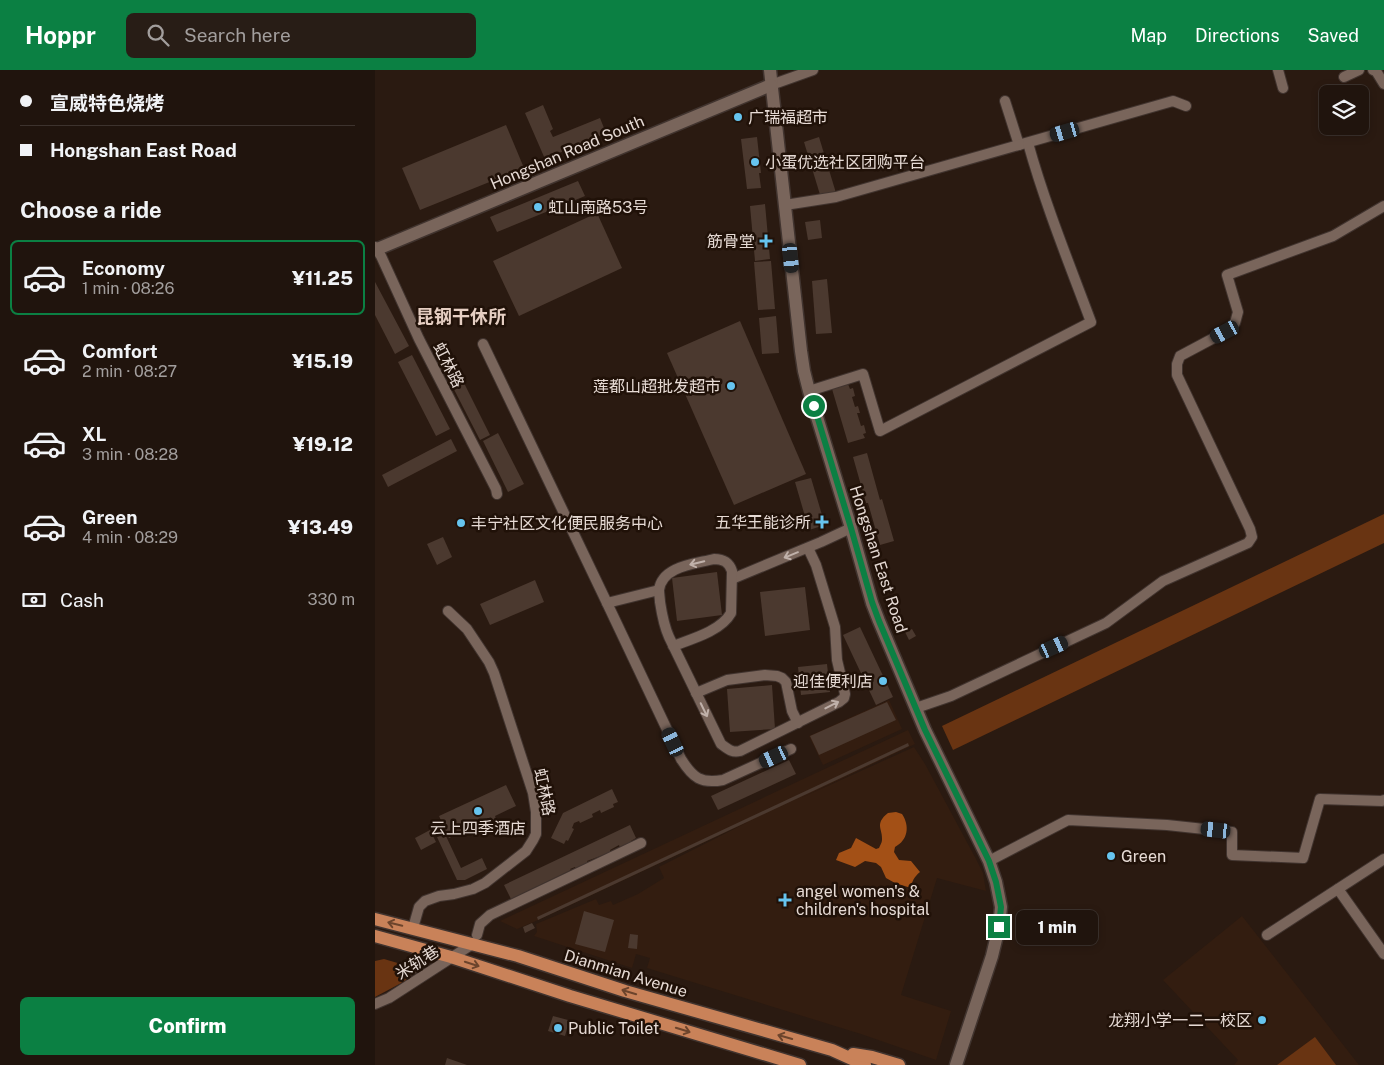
<!DOCTYPE html>
<html lang="en">
<head>
<meta charset="utf-8">
<style>
  body { margin:0; font-family:"Public Sans","Noto Sans SC",sans-serif; background:#281d16; color:#f1f3f6; height:100vh; display:flex; flex-direction:column; font-size:19px; white-space:nowrap }
  * { box-sizing:border-box; margin:0 }
  p { font-size:16px; color:#a29e9d }
  .icon { flex:none; width:28px; height:28px; fill:none; stroke:currentColor; stroke-width:2; stroke-linecap:round; stroke-linejoin:round }
  .map { position:relative; flex:1; overflow:hidden }
  .panel { display:flex; flex-direction:column; background:#20140d; width:375px }
  .panel>* { flex:none }
  .top-card { display:grid; align-content:center; height:110px; padding:0 20px; background:#20140d }
  .fabs { position:absolute; left:944px; top:15px; display:grid; gap:10px }
  .fabs a { display:grid; place-items:center; width:50px; height:50px; border-radius:8px; background:#20140d; box-shadow:0 2px 8px #0003,0 0 0 1px #3d332e; font-size:25px }
  .end { position:absolute; width:22px; height:22px; margin:-11px; border:6px solid #0b8043; background:#fff; box-shadow:0 0 0 2px #fff }
  .from { border-radius:50% }
  .bubble { position:absolute; height:35px; border-radius:8px; background:#20140d; box-shadow:0 2px 8px #0003,0 0 0 1px #3d332e; font-size:16px; font-weight:800; line-height:35px; text-align:center }
  .car { position:absolute; width:15px; height:30px; margin:-15px -8px; border-radius:6px; box-shadow:0 0 4px 1px #0007; background:linear-gradient(#222 24%,#8ab4d8 0 40%,#222 0 76%,#8ab4d8 0 86%,#222 0) }
  .top-card b { display:flex; align-items:center; gap:18px; height:48px; font-size:19px }
  .top-card b+b { border-top:1px solid #3d332e }
  .top-card i { width:12px; height:12px; background:#f1f3f6 }
  ul { padding:0; list-style:none }
  li { display:flex; align-items:center; gap:15px; height:75px; margin:0 10px 8px; padding:0 10px; border:2px solid transparent; border-radius:8px }
  li div { flex:1 }
  li b { display:block; font-size:19px }
  li em { font-style:normal; font-weight:800 }
  li.on { border-color:#0b8043 }
  li>.icon { width:45px; height:45px; stroke-width:1.5 }
  h2 { padding:0 20px; font-size:22px; line-height:60px }
  .pay { display:flex; align-items:center; gap:12px; height:55px; padding:0 20px; font-size:19px }
  .pay p { margin-inline-start:auto }
  .action { display:flex; gap:10px; margin-top:auto; padding:10px 20px }
  .action a { flex:1; height:58px; border-radius:8px; background:#0b8043; color:#fff; font-size:20px; font-weight:800; line-height:58px; text-align:center }
  header { display:flex; align-items:center; gap:30px; box-sizing:border-box; height:70px; padding:0 25px; background:#0b8043; color:#fff }
  header strong { font-size:24px }
  nav { display:flex; gap:28px; margin-inline-start:auto; font-size:18px }
  .search { width:350px; height:45px; background:#281d16; display:flex; align-items:center; gap:12px; box-sizing:border-box; padding:0 18px; border-radius:8px; color:#a29e9d; font-size:19px }
  main { display:flex; flex:1; min-height:0 }
  .map>svg:first-child { display:block }
  .built { fill:#331d10 }
  .green { fill:#693412 }
  .water { fill:#a35016 }
  .building { fill:#4b392f }
  .lines { fill:none; stroke-linecap:round; stroke-linejoin:round }
  .street-casing { stroke:#41342f; stroke-width:12 }
  .secondary-casing { stroke:#41342f; stroke-width:15 }
  .primary-casing { stroke:#41342f; stroke-width:15 }
  .street { stroke:#79655b; stroke-width:10 }
  .secondary { stroke:#79655b; stroke-width:12 }
  .primary { stroke:#c98259; stroke-width:12 }
  .oneway { stroke:#c0b1aa }
  .oneway2 { stroke:#6c442c }
  .route { stroke:#0b8043; stroke-width:6 }
  .poi-dot { fill:#66c4ef; stroke:#201108; stroke-width:2 }
  .labels { text-anchor:middle; stroke-width:5; stroke-linejoin:round; paint-order:stroke }
  .poi-label { font-size:16px; fill:#e6dad4; stroke:#201108; text-anchor:start }
  .street-label { font-size:16px; fill:#e6dad4; stroke:#201108 }
  .neighbourhood-label { font-size:18px; font-weight:bold; fill:#e5cec2; stroke:#201108 }
</style>
</head>
<body>
<header>
<strong>Hoppr</strong>
<div class="search"><svg class="icon" aria-label="search" viewBox="0 0 24 24"><circle cx="10" cy="10" r="6"/><path d="M15 15l6 6"/></svg>Search here</div>
<nav><a>Map</a><a>Directions</a><a>Saved</a></nav>
</header>
<main>
<section class="panel">
<div class="top-card">
<b><i class="from"></i>宣威特色烧烤</b>
<b><i></i>Hongshan East Road</b>
</div>
<h2>Choose a ride</h2>
<ul>
<li class="on"><svg class="icon" aria-label="car" viewBox="0 0 24 24"><path d="M5 17H2v-5l4-1 3-4h7l3 4 3 1v5h-3M9 17h6M6 11h13"/><circle cx="7" cy="17" r="2"/><circle cx="17" cy="17" r="2"/></svg><div><b>Economy</b><p>1 min · 08:26</p></div><em>¥11.25</em></li>
<li><svg class="icon" aria-label="car" viewBox="0 0 24 24"><path d="M5 17H2v-5l4-1 3-4h7l3 4 3 1v5h-3M9 17h6M6 11h13"/><circle cx="7" cy="17" r="2"/><circle cx="17" cy="17" r="2"/></svg><div><b>Comfort</b><p>2 min · 08:27</p></div><em>¥15.19</em></li>
<li><svg class="icon" aria-label="car" viewBox="0 0 24 24"><path d="M5 17H2v-5l4-1 3-4h7l3 4 3 1v5h-3M9 17h6M6 11h13"/><circle cx="7" cy="17" r="2"/><circle cx="17" cy="17" r="2"/></svg><div><b>XL</b><p>3 min · 08:28</p></div><em>¥19.12</em></li>
<li><svg class="icon" aria-label="car" viewBox="0 0 24 24"><path d="M5 17H2v-5l4-1 3-4h7l3 4 3 1v5h-3M9 17h6M6 11h13"/><circle cx="7" cy="17" r="2"/><circle cx="17" cy="17" r="2"/></svg><div><b>Green</b><p>4 min · 08:29</p></div><em>¥13.49</em></li>
</ul>
<div class="pay"><svg class="icon" aria-label="cash" viewBox="0 0 24 24"><path d="M3 7h18v10H3z"/><circle cx="12" cy="12" r="2"/></svg>Cash<p>330 m</p></div>
<div class="action"><a>Confirm</a></div>
</section>
<div class="map">
<svg width="1009" height="995" viewBox="0 0 1009 995">
  <rect width="100%" height="100%" fill="#2a1a11"/>
  <g class="built">
    <path d="M514,630L527,659L448,695L434,666Z"/>
    <path d="M533,660L540,674L426,728L539,677L550,694L601,789L608,803L611,821L562,808L526,925L576,941L561,990L486,964L272,898L275,888L261,884L257,898L159,866L162,862L161,854L221,829L224,835L236,831L238,835L263,824L289,808L284,797L373,752L163,850L142,859L125,851Z"/>
    <path d="M867,846L984,995H859L863,990L788,910Z"/>
  </g>
  <g class="green">
    <path d="M1009,444V473L578,680L567,656Z"/>
    <path d="M9,889L26,894L32,910L0,927V891Z"/>
    <path d="M940,967L961,995H902Z"/>
  </g>
  <path class="water" d="M521,742L527,744C535,756 533,770 520,777L519,782L524,790L536,791L545,802C539,807 537,811 536,818L520,813L511,808L506,797L501,793L490,791L480,797L461,790L464,783L476,778L481,768L501,779L504,778C505,775 507,773 507,770C508,759 499,754 513,743Z"/>
  <g class="building">
    <path d="M168,35L178,59L175,61L178,67L225,48L231,63L170,89L150,43Z"/>
    <path d="M131,55L149,98L45,140L27,98Z"/>
    <path d="M382,67L386,103H384L386,118L372,119L366,69Z"/>
    <path d="M444,67L461,123L446,128L429,72Z"/>
    <path d="M203,111L210,126L122,162L115,147Z"/>
    <path d="M390,134L395,189L380,191L375,136Z"/>
    <path d="M222,143L247,198L144,246L118,191Z"/>
    <path d="M445,150L447,168L433,170L430,152Z"/>
    <path d="M396,191L400,239L383,240L379,192Z"/>
    <path d="M452,209L457,263L441,264L437,211Z"/>
    <path d="M0,212L34,276L20,284L0,245Z"/>
    <path d="M401,246L404,283L387,284L384,248Z"/>
    <path d="M365,251L431,404L359,435L292,283Z"/>
    <path d="M37,285L75,359L61,366L23,292Z"/>
    <path d="M79,293L115,365L105,370L68,298Z"/>
    <path d="M473,314L475,319L478,318L480,326L477,327L480,337L483,336L485,343H482L486,356L489,355L491,363L488,364L490,368L473,373L457,319Z"/>
    <path d="M123,363L149,414L133,422L108,371Z"/>
    <path d="M76,369L82,381L13,417L7,405Z"/>
    <path d="M492,383L505,430L507,429L519,471L505,475L493,433H491L478,387Z"/>
    <path d="M436,408L450,455L434,460L420,412Z"/>
    <path d="M68,467L77,487L62,495L52,474Z"/>
    <path d="M342,502L347,545L302,551L297,508Z"/>
    <path d="M160,510L169,532L115,555L105,534Z"/>
    <path d="M430,517L435,560L390,566L385,522Z"/>
    <path d="M485,557L518,627L501,635L468,565Z"/>
    <path d="M537,559L541,566L534,570L530,562Z"/>
    <path d="M452,594L455,622L426,625L423,597Z"/>
    <path d="M397,615L400,659L355,662L352,619Z"/>
    <path d="M512,632L521,650L444,685L435,666Z"/>
    <path d="M533,673L534,676L163,850L162,847Z"/>
    <path d="M414,690L421,704L343,740L336,726Z"/>
    <path d="M131,715L141,736L120,746L123,753L97,766L94,759L74,768L64,746Z"/>
    <path d="M237,719L243,732L238,734L239,737L226,743L225,740L217,744L218,747L205,753L204,751L199,753L197,758L199,759L193,771L191,770L189,774L176,768L188,743Z"/>
    <path d="M255,755L261,768L256,771L257,772L245,778L244,775L235,780L236,782L212,791L213,793L201,799L200,797L195,799L196,800L136,829L129,815Z"/>
    <path d="M55,760L61,772L46,780L40,768Z"/>
    <path d="M70,764L86,798L107,788L112,799L90,810H82L62,767Z"/>
    <path d="M209,841L239,850L230,882L200,874Z"/>
    <path d="M157,853L160,858L150,863L148,857Z"/>
    <path d="M255,864L263,865L262,879L253,878Z"/>
    <path d="M40,897L42,903L32,907L30,901Z"/>
    <path d="M178,946L193,950L192,954L193,955L190,966L173,961Z"/>
    <path d="M72,988L92,995H70Z"/>
  </g>
  <g class="lines">
    <defs>
      <g id="street">
        <path d="M903,0L908,18"/>
        <path d="M998,0L1001,1L1009,14"/>
        <path d="M969,7L984,0"/>
        <path d="M396,15L438,0"/>
        <path d="M630,31L644,75"/>
        <path d="M410,135L461,127L798,31L811,36"/>
        <path d="M0,177L6,186L44,269L121,419L122,424"/>
        <path d="M108,274L232,533L306,689C318,708 326,714 348,710L416,679"/>
        <path d="M434,321L488,304L505,361L716,252C694,193 670,134 653,73"/>
        <path d="M357,509L446,472L476,458"/>
        <path d="M232,533L284,520"/>
        <path d="M298,576C317,569 346,561 356,543L357,501C354,492 348,489 339,489C320,494 287,496 284,520C284,524 285,529 285,532C287,545 289,556 294,567L346,674C353,679 357,683 365,681L464,632L469,628L470,624L462,590L460,557L441,495L433,478"/>
        <path d="M321,623L352,610L390,605L402,606L407,608L411,612L417,641L423,653"/>
        <path d="M541,638L576,626L731,553L788,511L873,473L877,467L875,459L802,305V294L805,286L850,262L860,253L863,242L852,205L958,166L1009,136"/>
        <path d="M614,791L693,750L792,755L857,762V785L928,788L945,729L1007,731L1009,730"/>
        <path d="M963,819L1009,884"/>
        <path d="M38,858L44,837L50,831L64,826L79,824L98,819L110,813L151,781L158,770L161,764V742L158,723L119,603L114,592L92,559L73,541"/>
        <path d="M102,865L105,854L115,845L266,773"/>
        <path d="M892,865L1009,789"/>
        <path d="M0,934L14,928L99,873"/>
      </g>
      <g id="secondary">
        <path d="M395,0L426,281L429,301L434,321L476,458L497,533L504,551L550,660L614,791L621,812L626,837L624,857L617,886L581,995"/>
        <path d="M0,180L396,15"/>
      </g>
      <g id="primary">
        <path d="M0,849L143,886L250,921L457,980L490,995"/>
        <path d="M0,866L76,887L195,926L425,995"/>
        <path d="M478,984L497,987L524,995"/>
      </g>
    </defs>
    <use href="#street" class="street-casing"/>
    <use href="#secondary" class="secondary-casing"/>
    <use href="#primary" class="primary-casing"/>
    <use href="#street" class="street"/>
    <use href="#secondary" class="secondary"/>
    <use href="#primary" class="primary"/>
  </g>
  <defs><path id="oneway-shaft" d="M-6 0H5M1.5-3L5.5 0L1.5 3" fill="none" stroke-width="1.6" stroke-linecap="round" stroke-linejoin="round" transform="scale(1.25)"/></defs>
  <g class="oneway">
    <use href="#oneway-shaft" transform="translate(416 485) rotate(158)"/>
    <use href="#oneway-shaft" transform="translate(322 493) rotate(166)"/>
    <use href="#oneway-shaft" transform="translate(457 635) rotate(-27)"/>
    <use href="#oneway-shaft" transform="translate(329 640) rotate(64)"/>
  </g>
  <g class="oneway2">
    <use href="#oneway-shaft" transform="translate(20 854) rotate(-166)"/>
    <use href="#oneway-shaft" transform="translate(97 894) rotate(18)"/>
    <use href="#oneway-shaft" transform="translate(254 922) rotate(-163)"/>
    <use href="#oneway-shaft" transform="translate(308 960) rotate(17)"/>
    <use href="#oneway-shaft" transform="translate(410 967) rotate(-164)"/>
  </g>
  <g class="lines">
    <path class="route" d="M439,336L476,458L497,532L504,551L550,660L614,791L621,812L626,837L624,857"/>
  </g>
  <g class="poi-dot">
    <circle cx="363" cy="47" r="5"/>
    <circle cx="380" cy="92" r="5"/>
    <circle cx="163" cy="137" r="5"/>
    <path d="M388.5 163.5h5v5h5v5h-5v5h-5v-5h-5v-5h5z"/>
    <circle cx="356" cy="316" r="5"/>
    <path d="M444.5 444.5h5v5h5v5h-5v5h-5v-5h-5v-5h5z"/>
    <circle cx="86" cy="453" r="5"/>
    <circle cx="508" cy="611" r="5"/>
    <circle cx="103" cy="741" r="5"/>
    <circle cx="736" cy="786" r="5"/>
    <path d="M407.5 822.5h5v5h5v5h-5v5h-5v-5h-5v-5h5z"/>
    <circle cx="887" cy="950" r="5"/>
    <circle cx="183" cy="958" r="5"/>
  </g>
  <g class="labels">
    <g class="poi-label">
      <text x="373" y="53">广瑞福超市</text>
      <text x="390" y="98">小蛋优选社区团购平台</text>
      <text x="173" y="143">虹山南路53号</text>
      <text x="380" y="177" text-anchor="end">筋骨堂</text>
      <text x="346" y="322" text-anchor="end">莲都山超批发超市</text>
      <text x="436" y="458" text-anchor="end">五华王能诊所</text>
      <text x="96" y="459">丰宁社区文化便民服务中心</text>
      <text x="498" y="617" text-anchor="end">迎佳便利店</text>
      <text x="103" y="764" text-anchor="middle">云上四季酒店</text>
      <text x="746" y="792">Green</text>
      <text x="421" y="827">angel women's &amp;<tspan x="421" dy="18">children's hospital</tspan></text>
      <text x="877" y="956" text-anchor="end">龙翔小学一二一校区</text>
      <text x="193" y="964">Public Toilet</text>
    </g>
    <g class="street-label">
      <text transform="translate(192 82) rotate(-23)" y="6">Hongshan Road South</text>
      <text transform="translate(74 295) rotate(63)" y="6">虹林路</text>
      <text transform="translate(504 489) rotate(72)" y="6">Hongshan East Road</text>
      <text transform="translate(170 722) rotate(78)" y="6">虹林路</text>
      <text transform="translate(42 892) rotate(-33)" y="6">米轨巷</text>
      <text transform="translate(251 903) rotate(17)" y="6">Dianmian Avenue</text>
    </g>
    <g class="neighbourhood-label">
      <text x="86" y="253">昆钢干休所</text>
    </g>
  </g>
</svg>
<div class="fabs">
<a><svg class="icon" aria-label="layers" viewBox="0 0 24 24"><path d="M12 4l9 5-9 5-9-5zM3 14l9 5 9-5"/></svg></a>
</div>
<i class="end from" style="left:439px;top:336px"></i>
<i class="end" style="left:624px;top:857px"></i>
<div class="bubble" style="left:641px;top:840px;width:82px">1 min</div>
<i class="car" style="left:690px;top:62px;rotate:254deg"></i>
<i class="car" style="left:416px;top:188px;rotate:174deg"></i>
<i class="car" style="left:850px;top:262px;rotate:242deg"></i>
<i class="car" style="left:679px;top:577px;rotate:65deg"></i>
<i class="car" style="left:298px;top:672px;rotate:335deg"></i>
<i class="car" style="left:399px;top:687px;rotate:245deg"></i>
<i class="car" style="left:841px;top:760px;rotate:276deg"></i>
</div>
</main>
</body>
</html>
